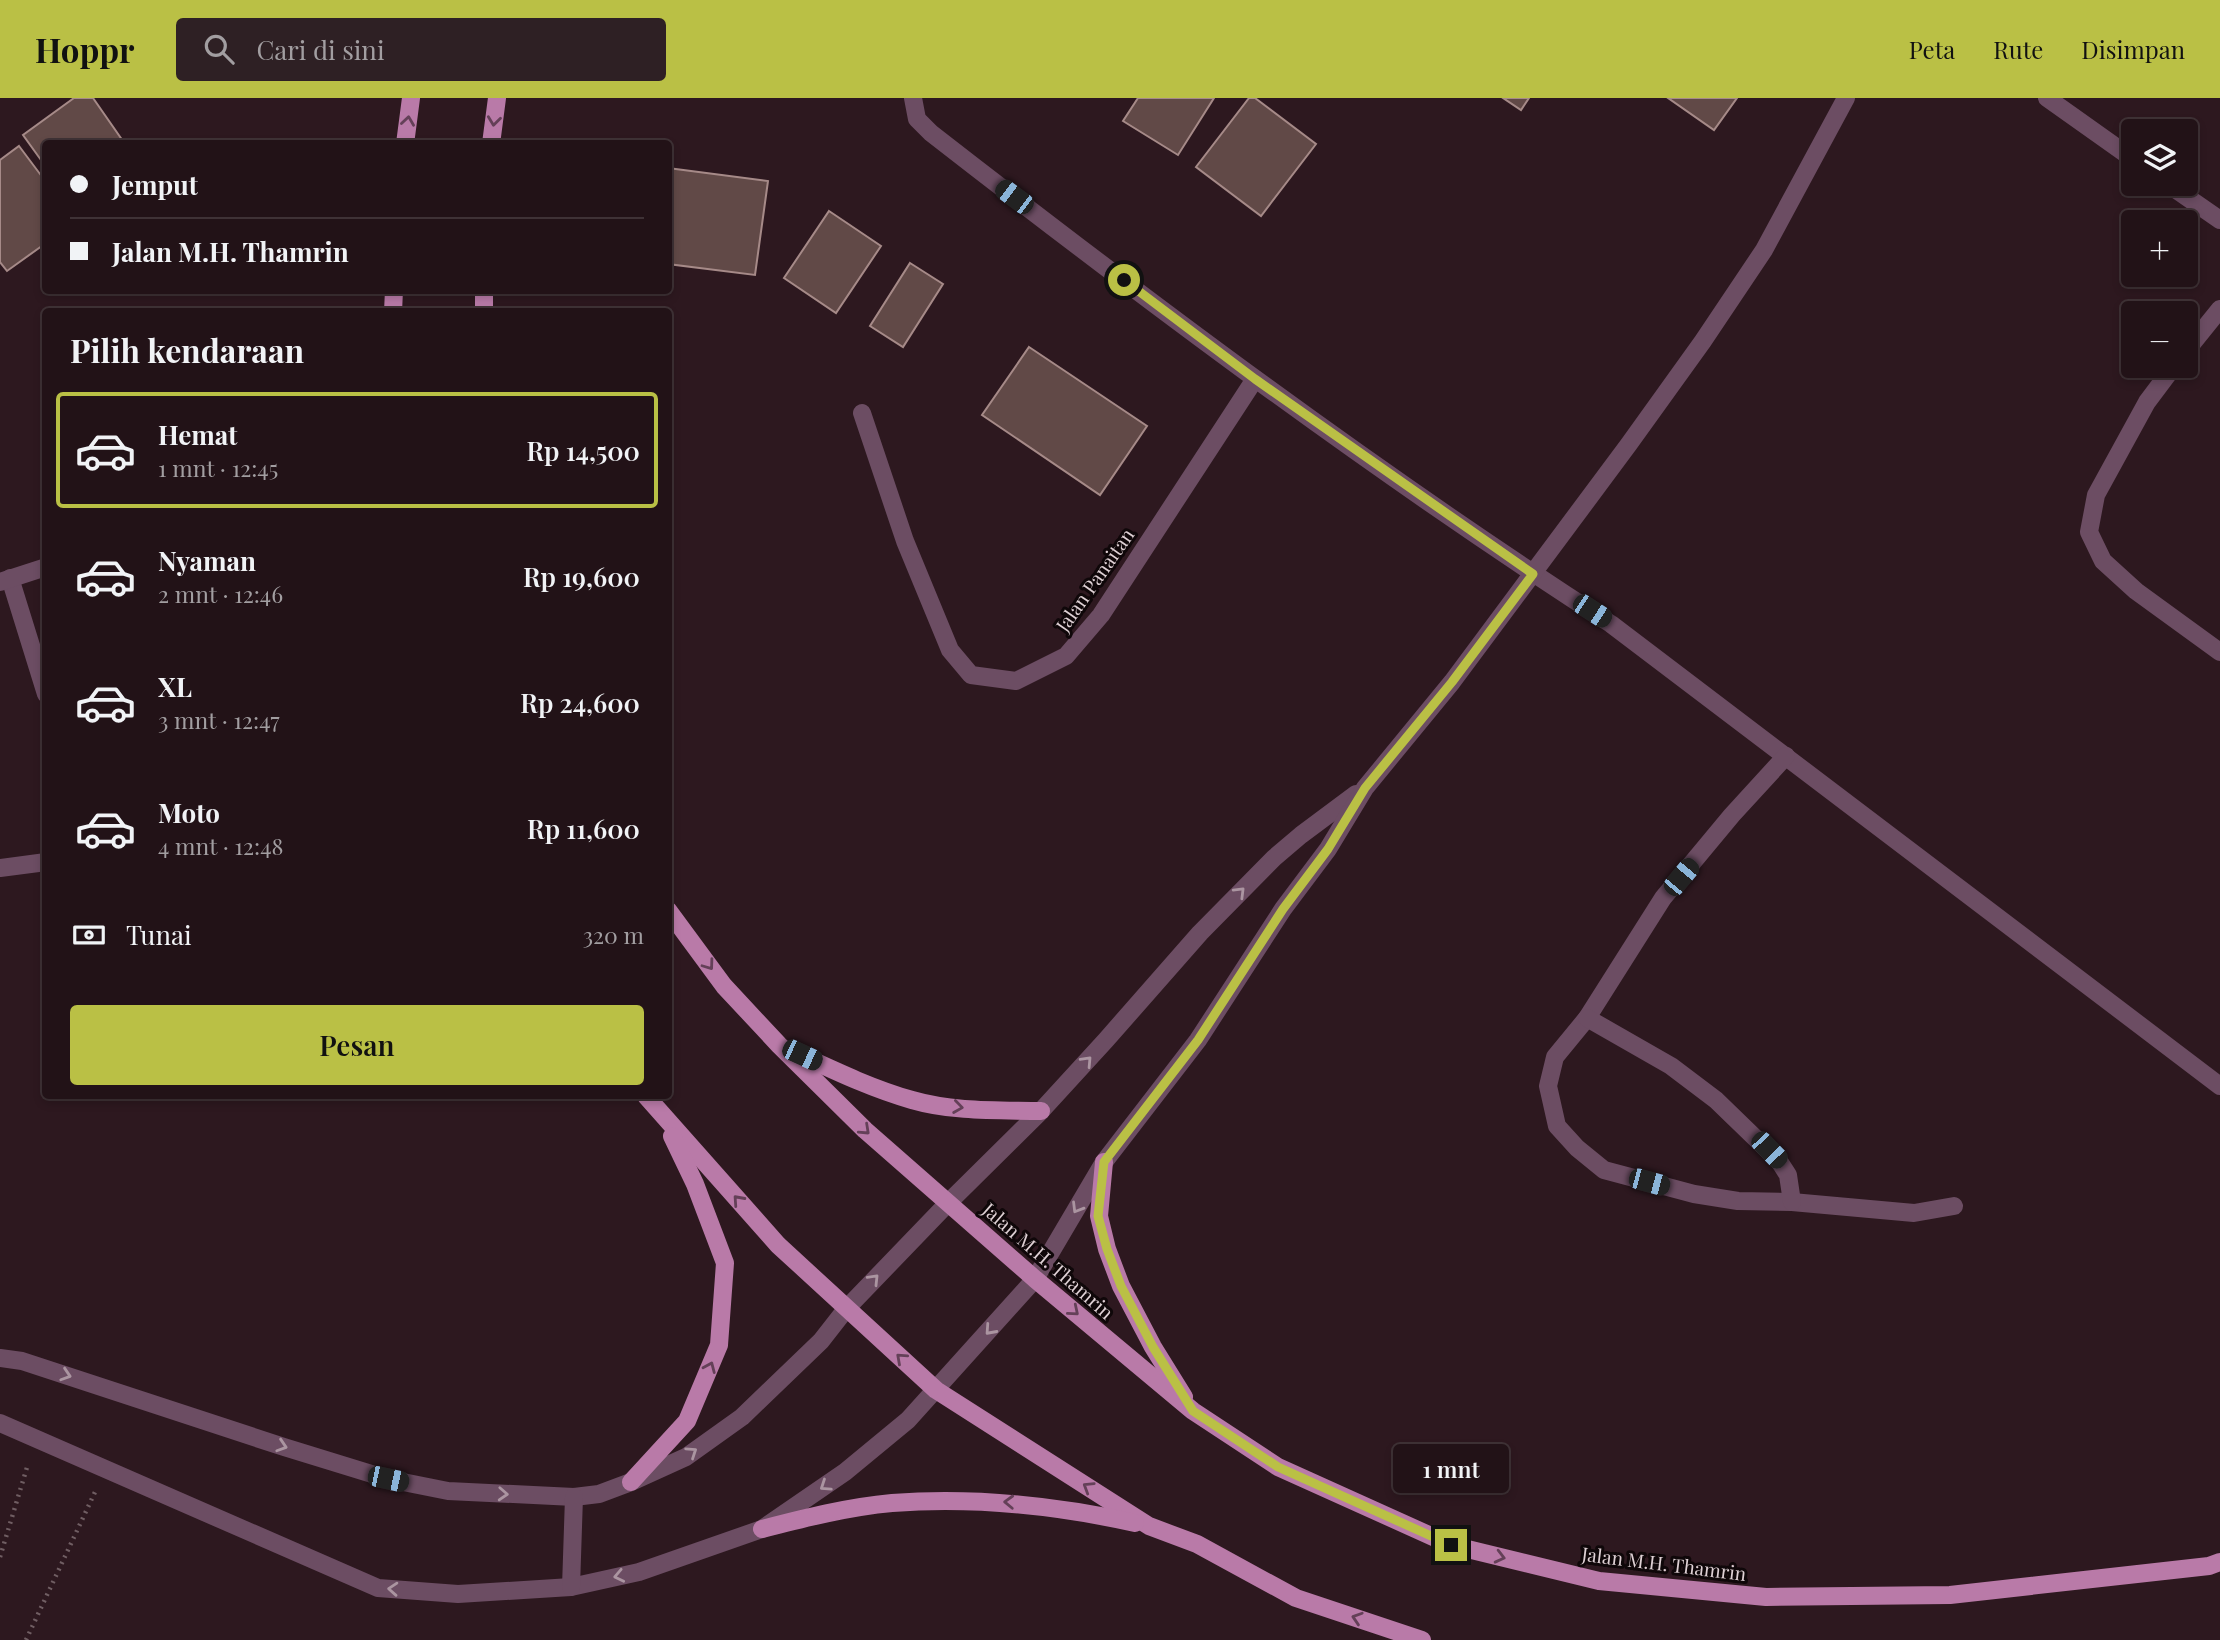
<!DOCTYPE html>
<html lang="id">
<head>
<meta charset="utf-8">
<style>
  body { margin:0; font-family:"Playfair Display",serif; background:#2e2024; color:#f1f3f6; height:100vh; display:flex; flex-direction:column; font-size:26px; white-space:nowrap }
  * { box-sizing:border-box; margin:0 }
  p { font-size:23px; color:#a29ea1 }
  .icon { flex:none; width:38px; height:38px; fill:none; stroke:currentColor; stroke-width:2; stroke-linecap:round; stroke-linejoin:round }
  .map { position:relative; flex:1; overflow:hidden }
  .panel { position:absolute; left:42px; top:210px; width:630px; height:791px; display:flex; flex-direction:column; background:#221217; border-radius:7px; box-shadow:0 4px 10px #0003,0 0 0 2px #3f3236 }
  .panel>* { flex:none }
  .hud { position:absolute; left:42px; top:42px; width:630px; height:154px; border-radius:7px; box-shadow:0 4px 10px #0003,0 0 0 2px #3f3236; display:grid; align-content:center; height:154px; padding:0 28px; background:#221217 }
  .buttons { position:absolute; left:2121px; top:21px; display:grid; gap:14px }
  .buttons a { display:grid; place-items:center; width:77px; height:77px; border-radius:7px; background:#221217; box-shadow:0 4px 10px #0003,0 0 0 2px #3f3236; font-size:35px }
  .end { position:absolute; width:32px; height:32px; margin:-16px; border:9px solid #bac045; background:#111; box-shadow:0 0 0 4px #111 }
  .from { border-radius:50% }
  .bubble { position:absolute; height:49px; border-radius:7px; background:#221217; box-shadow:0 4px 10px #0003,0 0 0 2px #3f3236; font-size:23px; font-weight:600; line-height:49px; text-align:center }
  .car { position:absolute; width:21px; height:42px; margin:-21px -10px; border-radius:9px; box-shadow:0 0 5px 2px #0007; background:linear-gradient(#222 24%,#8ab4d8 0 40%,#222 0 76%,#8ab4d8 0 86%,#222 0) }
  .hud b { display:flex; align-items:center; gap:24px; height:66px; font-size:26px }
  .hud b+b { border-top:2px solid #3f3236 }
  .hud i { width:18px; height:18px; background:#f1f3f6 }
  ul { padding:0; list-style:none }
  li { display:flex; align-items:center; gap:21px; height:116px; margin:0 14px 10px; padding:0 14px; border:4px solid transparent; border-radius:7px }
  li div { flex:1 }
  li b { display:block; font-size:26px }
  li em { font-style:normal; font-weight:600 }
  li.on { border-color:#bac045 }
  li>.icon { width:63px; height:63px; stroke-width:1.5 }
  h2 { padding:0 28px; font-size:32px; line-height:84px }
  .pay { display:flex; align-items:center; gap:18px; height:77px; padding:0 28px; font-size:26px }
  .pay p { margin-inline-start:auto }
  .primary-button { display:flex; gap:14px; margin-top:auto; padding:14px 28px }
  .primary-button a { flex:1; height:80px; border-radius:7px; background:#bac045; color:#111; font-size:28px; font-weight:600; line-height:80px; text-align:center }
  header { display:flex; align-items:center; gap:42px; box-sizing:border-box; height:98px; padding:0 35px; background:#bac045; color:#111 }
  header strong { font-size:33px }
  nav { display:flex; gap:38px; margin-inline-start:auto; font-size:24px }
  .search { width:490px; height:63px; background:#2e2024; display:flex; align-items:center; gap:18px; box-sizing:border-box; padding:0 24px; border-radius:7px; color:#a29ea1; font-size:26px }
  .map>svg:first-child { display:block }
  .building { fill:#614947; stroke:#a68a88; stroke-width:2 }
  .lines { fill:none; stroke-linecap:round; stroke-linejoin:round }
  .path { stroke:#705e63; stroke-width:4.5; stroke-dasharray:2 5; stroke-linecap:butt }
  .street { stroke:#6c4d63; stroke-width:18 }
  .primary { stroke:#b97aa8; stroke-width:18 }
  .oneway { stroke:#644058 }
  .oneway2 { stroke:#ab95a1 }
  .route { stroke:#bac045; stroke-width:9 }
  .labels { text-anchor:middle; stroke-width:6; stroke-linejoin:round; paint-order:stroke }
  .street-label { font-size:19px; fill:#ded0d4; stroke:#0f0709 }
</style>
</head>
<body>
<header>
<strong>Hoppr</strong>
<div class="search"><svg class="icon" aria-label="search" viewBox="0 0 24 24"><circle cx="10" cy="10" r="6"/><path d="M15 15l6 6"/></svg>Cari di sini</div>
<nav><a>Peta</a><a>Rute</a><a>Disimpan</a></nav>
</header>
<div class="map">
<svg width="2220" height="1542" viewBox="0 0 2220 1542">
  <rect width="100%" height="100%" fill="#2d181f"/>
  <g class="building">
    <path d="M74,0H93L125,46H46V69L23,37Z"/>
    <path d="M1138,0H1214L1178,57L1123,23Z"/>
    <path d="M1249,0H1255L1316,46L1261,118L1196,69Z"/>
    <path d="M1503,0H1529L1521,12Z"/>
    <path d="M1668,0H1737L1714,32Z"/>
    <path d="M19,48L46,84V145L7,173L0,164V62Z"/>
    <path d="M668,70L768,83L755,177L668,166Z"/>
    <path d="M829,113L881,148L836,215L784,180Z"/>
    <path d="M910,165L943,186L903,249L870,228Z"/>
    <path d="M1029,249L1147,328L1100,397L982,317Z"/>
  </g>
  <g class="lines">
    <g class="path">
      <path d="M0,1459L28,1366"/>
      <path d="M26,1542L95,1394"/>
    </g>
    <g class="street">
      <path d="M913,0L917,21L931,35C1152,207 1376,375 1611,526L2220,988"/>
      <path d="M2047,0L2133,61"/>
      <path d="M2168,86L2220,122"/>
      <path d="M2186,253L2220,211"/>
      <path d="M2174,268L2147,304L2096,397L2089,434L2103,463L2136,493L2220,554"/>
      <path d="M862,315L905,443L950,552L971,577L1016,583L1066,558L1101,517L1255,281"/>
      <path d="M10,480L46,596"/>
      <path d="M0,484L46,469"/>
      <path d="M1786,658L1732,717L1663,800L1587,920L1555,959L1548,988L1557,1028L1577,1050L1604,1072L1694,1096L1738,1103L1792,1104L1914,1115L1954,1108"/>
      <path d="M0,770L46,764"/>
      <path d="M1587,920L1671,968L1716,1002L1779,1063L1788,1077L1792,1104"/>
      <path d="M0,1260L22,1263L284,1349L388,1381L448,1393L574,1399L599,1396L631,1384L686,1359L742,1319L821,1243L846,1211L949,1104L1041,1013L1106,942L1200,835L1274,760L1301,737L1356,696"/>
      <path d="M0,1325L378,1490L458,1496L571,1489L639,1474L762,1431L845,1374L908,1322L1035,1181L1104,1064L1198,942L1283,811L1328,751L1365,690L1452,584L1629,346L1703,243L1764,152L1846,0"/>
      <path d="M571,1489L574,1399"/>
    </g>
    <g class="primary">
      <path d="M405,46L411,0"/>
      <path d="M491,46L497,0"/>
      <path d="M484,192V214"/>
      <path d="M393,214L394,192"/>
      <path d="M668,812L724,888L779,947L865,1032L1035,1181L1193,1313L1278,1369L1451,1447L1599,1483L1766,1499L1950,1497L2209,1468L2220,1464"/>
      <path d="M792,953C831,971 870,990 912,1002C953,1014 998,1012 1041,1013"/>
      <path d="M646,998L778,1147L936,1292L1149,1428L1197,1446L1296,1500L1422,1542"/>
      <path d="M1104,1064L1099,1118L1107,1151L1121,1188L1153,1249L1184,1299"/>
      <path d="M631,1384L687,1323L719,1247L725,1165L695,1086L672,1038"/>
      <path d="M762,1431C805,1420 848,1409 892,1405C975,1399 1054,1407 1135,1425"/>
    </g>
  </g>
  <defs><path id="oneway-chevron" d="M-2-3.5L2.5 0L-2 3.5" fill="none" stroke-width="1.6" stroke-linecap="round" stroke-linejoin="round" transform="scale(1.75)"/></defs>
  <g class="oneway">
    <use href="#oneway-chevron" transform="translate(408 23) rotate(-82)"/>
    <use href="#oneway-chevron" transform="translate(494 23) rotate(97)"/>
    <use href="#oneway-chevron" transform="translate(709 867) rotate(54)"/>
    <use href="#oneway-chevron" transform="translate(958 1009) rotate(8)"/>
    <use href="#oneway-chevron" transform="translate(865 1032) rotate(43)"/>
    <use href="#oneway-chevron" transform="translate(738 1102) rotate(-132)"/>
    <use href="#oneway-chevron" transform="translate(1074 1213) rotate(40)"/>
    <use href="#oneway-chevron" transform="translate(901 1260) rotate(-138)"/>
    <use href="#oneway-chevron" transform="translate(710 1269) rotate(-67)"/>
    <use href="#oneway-chevron" transform="translate(1088 1389) rotate(-148)"/>
    <use href="#oneway-chevron" transform="translate(1009 1404) rotate(-178)"/>
    <use href="#oneway-chevron" transform="translate(1500 1459) rotate(14)"/>
    <use href="#oneway-chevron" transform="translate(1357 1520) rotate(-162)"/>
  </g>
  <g class="oneway2">
    <use href="#oneway-chevron" transform="translate(1240 794) rotate(-45)"/>
    <use href="#oneway-chevron" transform="translate(1087 963) rotate(-47)"/>
    <use href="#oneway-chevron" transform="translate(1077 1110) rotate(121)"/>
    <use href="#oneway-chevron" transform="translate(874 1181) rotate(-46)"/>
    <use href="#oneway-chevron" transform="translate(990 1232) rotate(132)"/>
    <use href="#oneway-chevron" transform="translate(66 1277) rotate(18)"/>
    <use href="#oneway-chevron" transform="translate(282 1348) rotate(18)"/>
    <use href="#oneway-chevron" transform="translate(692 1354) rotate(-34)"/>
    <use href="#oneway-chevron" transform="translate(825 1388) rotate(146)"/>
    <use href="#oneway-chevron" transform="translate(503 1396) rotate(3)"/>
    <use href="#oneway-chevron" transform="translate(619 1478) rotate(168)"/>
    <use href="#oneway-chevron" transform="translate(393 1491) rotate(-176)"/>
  </g>
  <g class="lines">
    <path class="route" d="M1124,182L1255,281L1533,476L1452,584L1365,690L1328,751L1283,811L1198,942L1104,1064L1098,1118L1107,1151L1121,1188L1153,1249L1193,1313L1278,1369L1451,1447"/>
  </g>
  <g class="labels">
    <g class="street-label">
      <text transform="translate(1095 482) rotate(-55)" y="7">Jalan Panaitan</text>
      <text transform="translate(1048 1163) rotate(41)" y="7">Jalan M.H. Thamrin</text>
      <text transform="translate(1664 1466) rotate(7)" y="7">Jalan M.H. Thamrin</text>
    </g>
  </g>
</svg>
<div class="buttons">
<a><svg class="icon" aria-label="layers" viewBox="0 0 24 24"><path d="M12 4l9 5-9 5-9-5zM3 14l9 5 9-5"/></svg></a>
<a>+</a>
<a>−</a>
</div>
<i class="end from" style="left:1124px;top:182px"></i>
<i class="end" style="left:1451px;top:1447px"></i>
<div class="bubble" style="left:1393px;top:1346px;width:116px">1 mnt</div>
<i class="car" style="left:1014px;top:99px;rotate:307deg"></i>
<i class="car" style="left:1592px;top:513px;rotate:123deg"></i>
<i class="car" style="left:1681px;top:779px;rotate:40deg"></i>
<i class="car" style="left:802px;top:957px;rotate:115deg"></i>
<i class="car" style="left:1769px;top:1052px;rotate:136deg"></i>
<i class="car" style="left:1649px;top:1084px;rotate:105deg"></i>
<i class="car" style="left:388px;top:1381px;rotate:102deg"></i>
<div class="hud">
<b><i class="from"></i>Jemput</b>
<b><i></i>Jalan M.H. Thamrin</b>
</div>
<section class="panel">
<h2>Pilih kendaraan</h2>
<ul>
<li class="on"><svg class="icon" aria-label="car" viewBox="0 0 24 24"><path d="M5 17H2v-5l4-1 3-4h7l3 4 3 1v5h-3M9 17h6M6 11h13"/><circle cx="7" cy="17" r="2"/><circle cx="17" cy="17" r="2"/></svg><div><b>Hemat</b><p>1 mnt · 12:45</p></div><em>Rp 14,500</em></li>
<li><svg class="icon" aria-label="car" viewBox="0 0 24 24"><path d="M5 17H2v-5l4-1 3-4h7l3 4 3 1v5h-3M9 17h6M6 11h13"/><circle cx="7" cy="17" r="2"/><circle cx="17" cy="17" r="2"/></svg><div><b>Nyaman</b><p>2 mnt · 12:46</p></div><em>Rp 19,600</em></li>
<li><svg class="icon" aria-label="car" viewBox="0 0 24 24"><path d="M5 17H2v-5l4-1 3-4h7l3 4 3 1v5h-3M9 17h6M6 11h13"/><circle cx="7" cy="17" r="2"/><circle cx="17" cy="17" r="2"/></svg><div><b>XL</b><p>3 mnt · 12:47</p></div><em>Rp 24,600</em></li>
<li><svg class="icon" aria-label="car" viewBox="0 0 24 24"><path d="M5 17H2v-5l4-1 3-4h7l3 4 3 1v5h-3M9 17h6M6 11h13"/><circle cx="7" cy="17" r="2"/><circle cx="17" cy="17" r="2"/></svg><div><b>Moto</b><p>4 mnt · 12:48</p></div><em>Rp 11,600</em></li>
</ul>
<div class="pay"><svg class="icon" aria-label="cash" viewBox="0 0 24 24"><path d="M3 7h18v10H3z"/><circle cx="12" cy="12" r="2"/></svg>Tunai<p>320 m</p></div>
<div class="primary-button"><a>Pesan</a></div>
</section>
</div>
</body>
</html>
